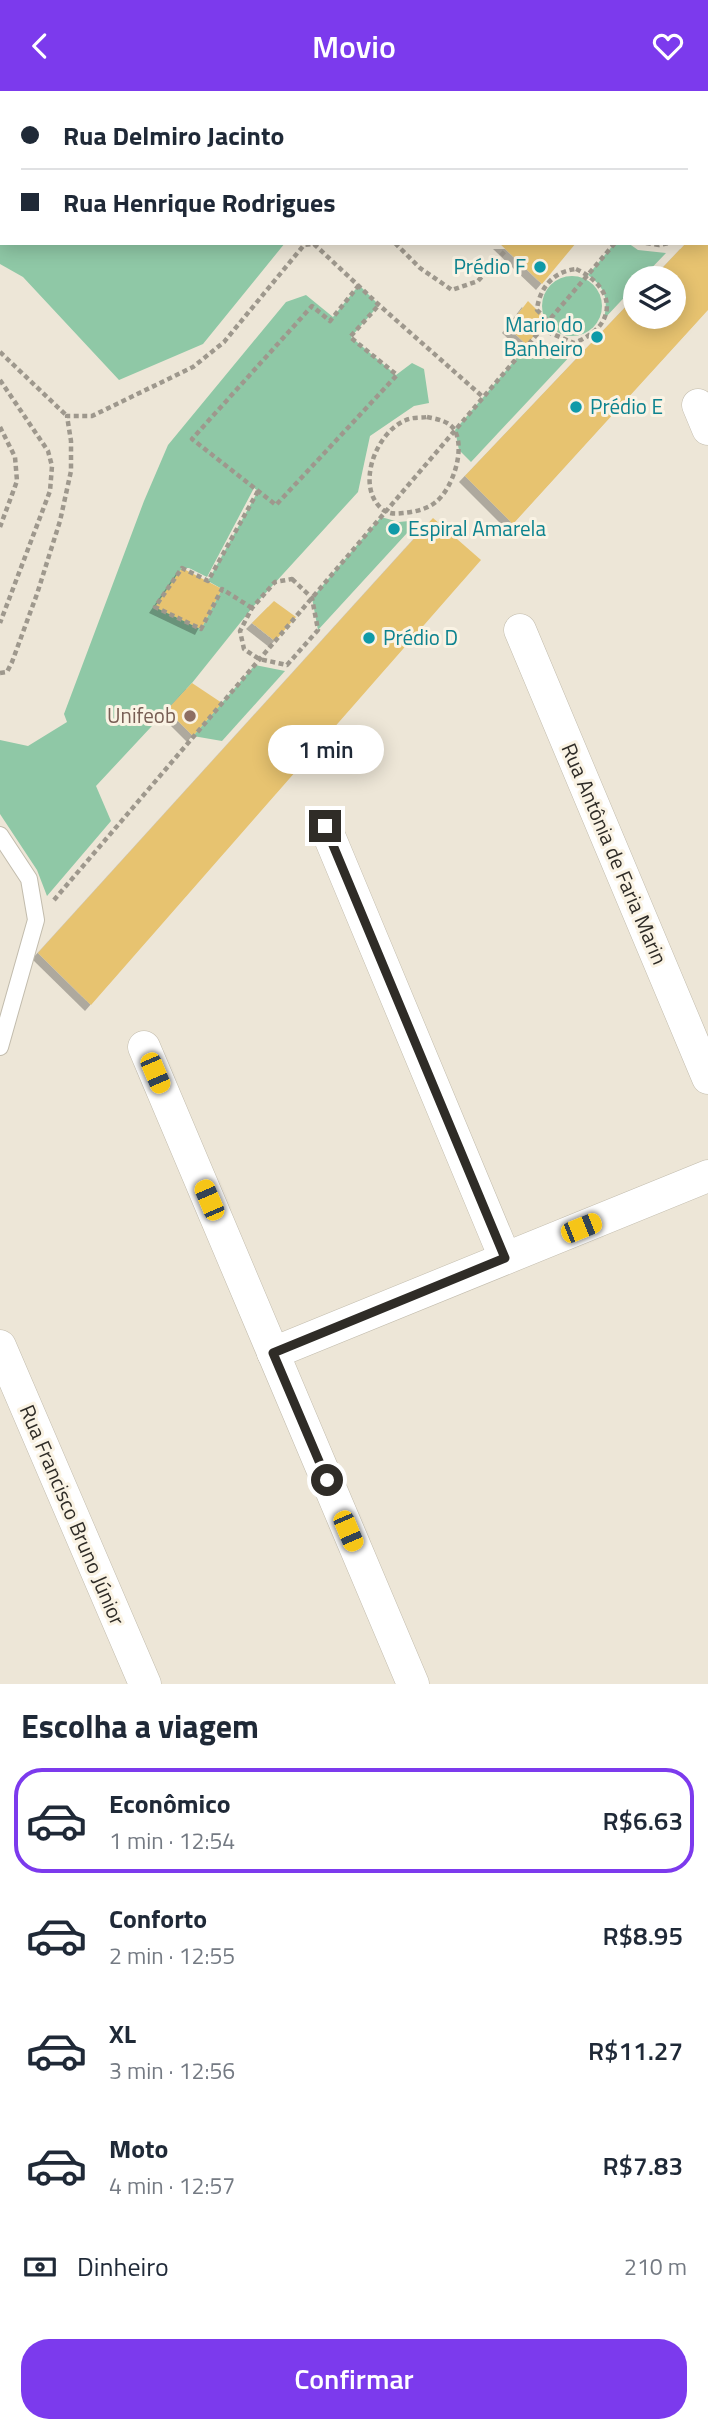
<!DOCTYPE html>
<html lang="pt">
<head>
<meta charset="utf-8">
<style>
  body { margin:0; font-family:"Titillium Web",sans-serif; background:#f6f6f7; color:#1f2937; height:100vh; display:flex; flex-direction:column; font-size:26px; white-space:nowrap }
  * { box-sizing:border-box; margin:0 }
  p { font-size:23px; color:#747a83 }
  .icon { flex:none; width:38px; height:38px; fill:none; stroke:currentColor; stroke-width:2; stroke-linecap:round; stroke-linejoin:round }
  .map { position:relative; height:1593px; overflow:hidden }
  .panel { display:flex; flex-direction:column; background:#fff; flex:1 }
  .panel>* { flex:none }
  .banner { position:absolute; left:0px; top:0px; width:709px; height:154px; box-shadow:0 4px 18px #0003; display:grid; align-content:center; height:154px; padding:0 21px; background:#fff }
  .buttons { position:absolute; left:623px; top:175px; display:grid; gap:14px }
  .buttons a { display:grid; place-items:center; width:63px; height:63px; border-radius:50%; background:#fff; box-shadow:0 4px 18px #0003; font-size:35px }
  .end { position:absolute; width:32px; height:32px; margin:-16px; border:9px solid #2f2c27; background:#fff; box-shadow:0 0 0 4px #fff }
  .from { border-radius:50% }
  .bubble { position:absolute; height:49px; border-radius:24px; background:#fff; box-shadow:0 4px 18px #0003; font-size:23px; font-weight:600; line-height:49px; text-align:center }
  .car { position:absolute; width:21px; height:42px; margin:-21px -10px; border-radius:9px; box-shadow:0 0 5px 2px #0007; background:linear-gradient(#f5c518 24%,#345 0 40%,#f5c518 0 76%,#345 0 86%,#f5c518 0) }
  .banner b { display:flex; align-items:center; gap:24px; height:66px; font-size:26px }
  .banner b+b { border-top:2px solid #e0e1e3 }
  .banner i { width:18px; height:18px; background:#1f2937 }
  ul { padding:0; list-style:none }
  li { display:flex; align-items:center; gap:21px; height:105px; margin:0 14px 10px; padding:0 7px; border:4px solid transparent; border-radius:28px }
  li div { flex:1 }
  li b { display:block; font-size:26px }
  li em { font-style:normal; font-weight:600 }
  li.current { border-color:#7c3aed }
  li>.icon { width:63px; height:63px; stroke-width:1.5 }
  h2 { padding:0 21px; font-size:32px; line-height:84px }
  .pay { display:flex; align-items:center; gap:18px; height:77px; padding:0 21px; font-size:26px }
  .pay p { margin-inline-start:auto }
  .button { display:flex; gap:14px; margin-top:auto; padding:14px 21px }
  .button a { flex:1; height:80px; border-radius:28px; background:#7c3aed; color:#fff; font-size:28px; font-weight:600; line-height:80px; text-align:center }
  header { display:flex; justify-content:space-between; align-items:center; height:91px; padding:0 21px; background:#7c3aed; color:#fff; font-size:32px; font-weight:600 }
  .map>svg:first-child { display:block }
  .green { fill:#8fc8a6; fill-rule:evenodd }
  .building { fill:#e7c370; filter:url(#shadow) }
  .lines { fill:none; stroke-linecap:round; stroke-linejoin:round }
  .service-casing { stroke:#c2bcad; stroke-width:18 }
  .minor-casing { stroke:#c2bcad; stroke-width:33 }
  .path { stroke:#9e988d; stroke-width:4.5; stroke-dasharray:5 3.5; stroke-linecap:butt }
  .service { stroke:#fff; stroke-width:16 }
  .minor { stroke:#fff; stroke-width:32 }
  .route { stroke:#2f2c27; stroke-width:9 }
  .culture-dot { fill:#0f9aa8; stroke:#faf3e4; stroke-width:2.5 }
  .education-dot { fill:#8d6e63; stroke:#faf3e4; stroke-width:2.5 }
  .labels { text-anchor:middle; stroke-width:6; stroke-linejoin:round; paint-order:stroke }
  .culture-label { font-size:21px; fill:#0d838f; stroke:#faf3e4; text-anchor:start }
  .education-label { font-size:21px; fill:#785e54; stroke:#faf3e4; text-anchor:end }
  .street-label { font-size:21px; fill:#2f2c27; stroke:#faf3e4 }
</style>
</head>
<body>
<header><svg class="icon" aria-label="back" viewBox="0 0 24 24"><path d="M15 5l-7 7 7 7"/></svg>Movio<svg class="icon" aria-label="heart" viewBox="0 0 24 24"><path d="M12 20l-8-8c-3-5 5-10 8-4 3-6 11-1 8 4z"/></svg></header>
<div class="map">
<svg width="708" height="1593" viewBox="0 0 708 1593">
  <defs>
    <filter id="shadow"><feDropShadow dx="-6" dy="6" stdDeviation="0" flood-color="#0004"/></filter>
  </defs>
  <rect width="100%" height="100%" fill="#ede6d7"/>
  <g class="green">
    <path d="M105,0H411L410,2H103Z"/>
    <path d="M0,38H2V152H285L203,253L119,289L23,186L0,173Z"/>
    <path d="M615,152H628L638,159L666,162L642,187H635V195L604,228C608,208 606,197 588,184Z"/>
    <circle cx="572" cy="215" r="30"/>
    <path d="M359,194L379,214L351,246L396,284L412,272L424,278L429,312L414,315L370,345L358,401L252,517L192,592L96,695L111,730L47,805L37,779L0,723V649L28,655L67,631L64,623L144,410L168,354L286,211L306,204L333,226ZM254,397L258,400L208,490L222,498L201,538L156,516L182,477H189L207,486Z"/>
    <path d="M542,250L573,262L471,371L459,359L455,339L528,254Z"/>
    <path d="M381,426L399,431L419,429L318,539L312,507Z"/>
    <path d="M255,574L285,580L222,650L193,645Z"/>
  </g>
  <g class="building">
    <path d="M499,152H576L542,193Z"/>
    <path d="M686,152H708V219L513,433L465,385L635,206V226H674V187H653Z"/>
    <path d="M528,210L546,228L527,254L508,236Z"/>
    <path d="M433,427L481,469L91,914L38,862Z"/>
    <path d="M182,477L222,498L201,538L155,516Z"/>
    <path d="M274,510L296,526L275,550L252,532Z"/>
    <path d="M192,592L222,612L193,645L167,619Z"/>
  </g>
  <g class="lines">
    <defs>
      <path id="service" d="M0,744L29,788L36,829L0,956"/>
      <g id="minor">
        <path d="M698,314L708,338"/>
        <path d="M520,539L708,987"/>
        <path d="M325,735L505,1167"/>
        <path d="M144,956L413,1593"/>
        <path d="M0,1255L145,1593"/>
        <path d="M273,1262L708,1085"/>
      </g>
    </defs>
    <use href="#service" class="service-casing"/>
    <use href="#minor" class="minor-casing"/>
    <g class="path">
      <path d="M171,0L173,2"/>
      <path d="M437,0L439,2"/>
      <path d="M103,2L105,0"/>
      <path d="M446,2L447,0"/>
      <path d="M0,38H2"/>
      <path d="M707,53L708,54"/>
      <path d="M707,76L708,75"/>
      <path d="M395,152L420,177L452,199L478,190L506,159"/>
      <path d="M646,152L659,154L669,152"/>
      <path d="M576,178C617,197 618,235 574,252L548,241L546,228L537,219C539,197 554,180 576,178Z"/>
      <path d="M359,194L330,230L312,215L192,348L276,414L397,284L350,246L379,214"/>
      <path d="M0,261L67,325"/>
      <path d="M0,289L48,360L52,375L50,400L0,532"/>
      <path d="M427,326C437,328 450,330 455,340C465,359 453,396 437,410C428,418 415,421 403,422C395,423 388,423 382,418C355,395 376,341 406,329C412,326 421,327 427,326Z"/>
      <path d="M0,336L15,366L17,390L0,436"/>
      <path d="M292,488L312,507L318,539L287,574L259,568L244,558L240,540L252,517L275,491Z"/>
      <path d="M252,517L222,498L201,538L155,516L182,477L208,490L258,400"/>
      <path d="M0,582L7,581L12,571L37,503L60,430L71,380V350L67,325H92L193,276L224,251L304,154L314,153L379,214L483,306"/>
      <path d="M54,809L615,152"/>
    </g>
    <use href="#service" class="service"/>
    <use href="#minor" class="minor"/>
  </g>
  <g class="lines">
    <path class="route" d="M325,735L505,1167L273,1262L327,1389"/>
  </g>
  <g class="culture-dot">
    <circle cx="540" cy="176" r="7"/>
    <circle cx="597" cy="246" r="7"/>
    <circle cx="576" cy="316" r="7"/>
    <circle cx="394" cy="438" r="7"/>
    <circle cx="369" cy="547" r="7"/>
  </g>
  <circle class="education-dot" cx="190" cy="625" r="7"/>
  <g class="labels">
    <g class="culture-label">
      <text x="526" y="183" text-anchor="end">Prédio F</text>
      <text x="583" y="241" text-anchor="end">Mario do<tspan x="583" dy="24">Banheiro</tspan></text>
      <text x="590" y="323">Prédio E</text>
      <text x="408" y="445">Espiral Amarela</text>
      <text x="383" y="554">Prédio D</text>
    </g>
    <g class="education-label">
      <text x="176" y="632">Unifeob</text>
    </g>
    <g class="street-label">
      <text transform="translate(614 763) rotate(67)" y="7">Rua Antônia de Faria Marin</text>
      <text transform="translate(72 1424) rotate(67)" y="7">Rua Francisco Bruno Júnior</text>
    </g>
  </g>
</svg>
<div class="buttons">
<a><svg class="icon" aria-label="layers" viewBox="0 0 24 24"><path d="M12 4l9 5-9 5-9-5zM3 14l9 5 9-5"/></svg></a>
</div>
<i class="end from" style="left:327px;top:1389px"></i>
<i class="end" style="left:325px;top:735px"></i>
<div class="bubble" style="left:268px;top:634px;width:116px">1 min</div>
<i class="car" style="left:155px;top:982px;rotate:157deg"></i>
<i class="car" style="left:209px;top:1109px;rotate:337deg"></i>
<i class="car" style="left:581px;top:1137px;rotate:68deg"></i>
<i class="car" style="left:348px;top:1440px;rotate:157deg"></i>
<div class="banner">
<b><i class="from"></i>Rua Delmiro Jacinto</b>
<b><i></i>Rua Henrique Rodrigues</b>
</div>
</div>
<section class="panel">
<h2>Escolha a viagem</h2>
<ul>
<li class="current"><svg class="icon" aria-label="car" viewBox="0 0 24 24"><path d="M5 17H2v-5l4-1 3-4h7l3 4 3 1v5h-3M9 17h6M6 11h13"/><circle cx="7" cy="17" r="2"/><circle cx="17" cy="17" r="2"/></svg><div><b>Econômico</b><p>1 min · 12:54</p></div><em>R$6.63</em></li>
<li><svg class="icon" aria-label="car" viewBox="0 0 24 24"><path d="M5 17H2v-5l4-1 3-4h7l3 4 3 1v5h-3M9 17h6M6 11h13"/><circle cx="7" cy="17" r="2"/><circle cx="17" cy="17" r="2"/></svg><div><b>Conforto</b><p>2 min · 12:55</p></div><em>R$8.95</em></li>
<li><svg class="icon" aria-label="car" viewBox="0 0 24 24"><path d="M5 17H2v-5l4-1 3-4h7l3 4 3 1v5h-3M9 17h6M6 11h13"/><circle cx="7" cy="17" r="2"/><circle cx="17" cy="17" r="2"/></svg><div><b>XL</b><p>3 min · 12:56</p></div><em>R$11.27</em></li>
<li><svg class="icon" aria-label="car" viewBox="0 0 24 24"><path d="M5 17H2v-5l4-1 3-4h7l3 4 3 1v5h-3M9 17h6M6 11h13"/><circle cx="7" cy="17" r="2"/><circle cx="17" cy="17" r="2"/></svg><div><b>Moto</b><p>4 min · 12:57</p></div><em>R$7.83</em></li>
</ul>
<div class="pay"><svg class="icon" aria-label="cash" viewBox="0 0 24 24"><path d="M3 7h18v10H3z"/><circle cx="12" cy="12" r="2"/></svg>Dinheiro<p>210 m</p></div>
<div class="button"><a>Confirmar</a></div>
</section>
</body>
</html>
